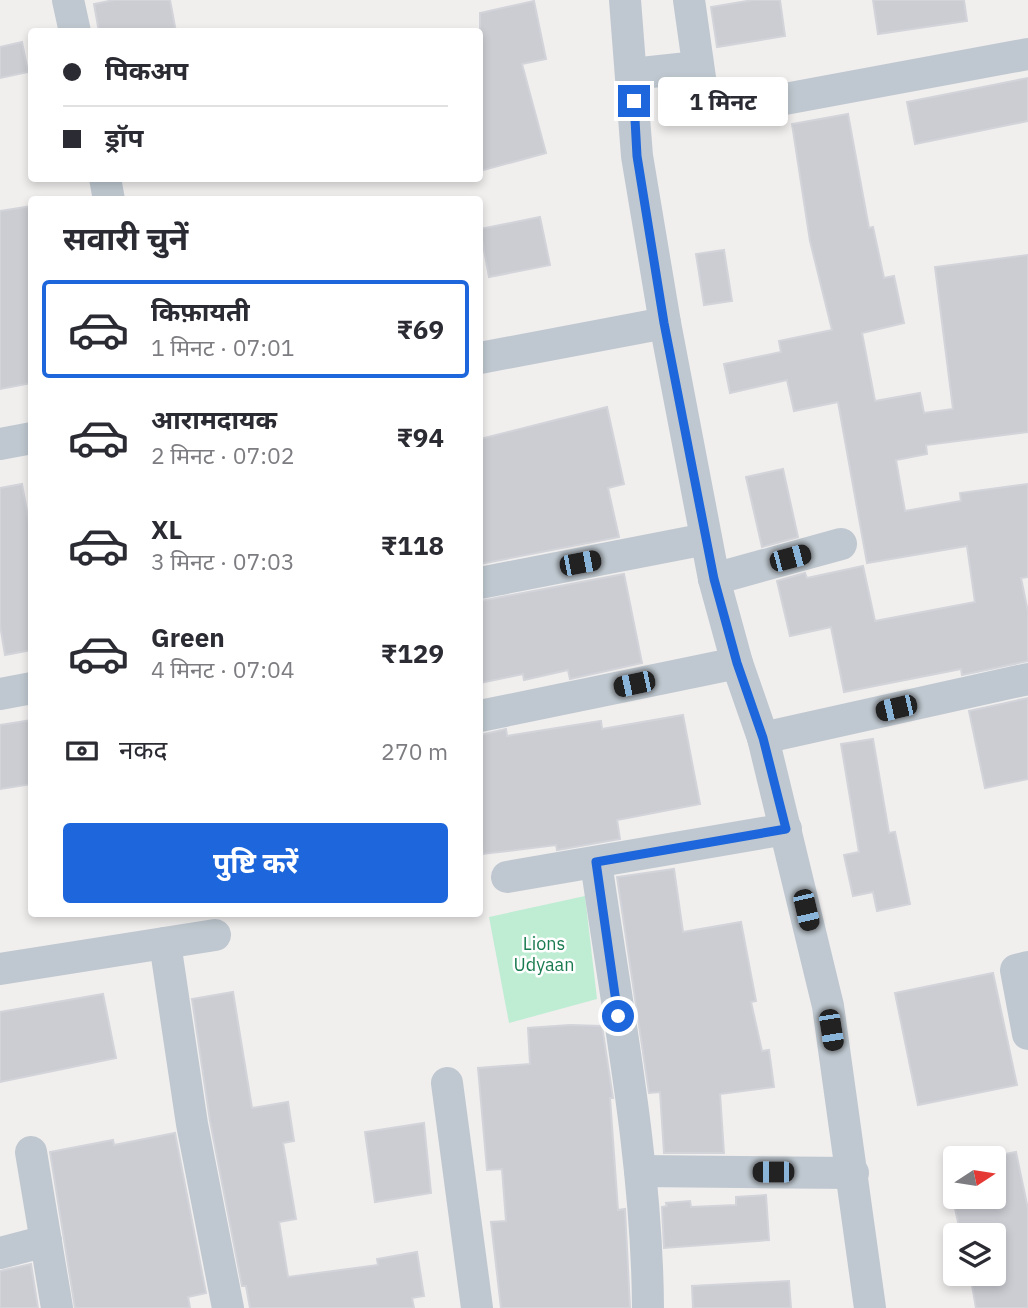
<!DOCTYPE html>
<html lang="hi">
<head>
<meta charset="utf-8">
<style>
  body { margin:0; font-family:"IBM Plex Sans","Noto Sans Devanagari",sans-serif; background:#f2f2f3; color:#2b2b33; height:100vh; display:flex; flex-direction:column; font-size:26px; white-space:nowrap }
  * { box-sizing:border-box; margin:0 }
  p { font-size:23px; color:#7c7c81 }
  .icon { flex:none; width:38px; height:38px; fill:none; stroke:currentColor; stroke-width:2; stroke-linecap:round; stroke-linejoin:round }
  .map { position:relative; flex:1; overflow:hidden }
  .sheet { position:absolute; left:28px; top:196px; width:455px; height:721px; display:flex; flex-direction:column; background:#fff; border-radius:7px; box-shadow:0 4px 10px #0003 }
  .sheet>* { flex:none }
  .guide { position:absolute; left:28px; top:28px; width:455px; height:154px; border-radius:7px; box-shadow:0 4px 10px #0003; display:grid; align-content:center; height:154px; padding:0 35px; background:#fff }
  .needle { width:46px; rotate:78deg }
  .controls { position:absolute; left:943px; top:1146px; display:grid; gap:14px }
  .controls a { display:grid; place-items:center; width:63px; height:63px; border-radius:7px; background:#fff; box-shadow:0 4px 10px #0003; font-size:35px }
  .end { position:absolute; width:32px; height:32px; margin:-16px; border:9px solid #1e66db; background:#fff; box-shadow:0 0 0 4px #fff }
  .from { border-radius:50% }
  .bubble { position:absolute; height:49px; border-radius:7px; background:#fff; box-shadow:0 4px 10px #0003; font-size:23px; font-weight:700; line-height:49px; text-align:center }
  .car { position:absolute; width:21px; height:42px; margin:-21px -10px; border-radius:9px; box-shadow:0 0 5px 2px #0007; background:linear-gradient(#222 24%,#8ab4d8 0 40%,#222 0 76%,#8ab4d8 0 86%,#222 0) }
  .guide b { display:flex; align-items:center; gap:24px; height:66px; font-size:26px }
  .guide b+b { border-top:2px solid #e1e1e2 }
  .guide i { width:18px; height:18px; background:#2b2b33 }
  ul { padding:0; list-style:none }
  li { display:flex; align-items:center; gap:21px; height:98px; margin:0 14px 10px; padding:0 21px; border:4px solid transparent; border-radius:7px }
  li div { flex:1 }
  li b { display:block; font-size:26px }
  li em { font-style:normal; font-weight:700 }
  li.on { border-color:#1e66db }
  li>.icon { width:63px; height:63px; stroke-width:1.5 }
  h2 { padding:0 35px; font-size:32px; line-height:84px }
  .pay { display:flex; align-items:center; gap:18px; height:77px; padding:0 35px; font-size:26px }
  .pay p { margin-inline-start:auto }
  .cta { display:flex; gap:14px; margin-top:auto; padding:14px 35px }
  .cta a { flex:1; height:80px; border-radius:7px; background:#1e66db; color:#fff; font-size:28px; font-weight:700; line-height:80px; text-align:center }
  .map>svg:first-child { display:block }
  .green { fill:#beedd3 }
  .building { fill:#cbcdd3; stroke:#d2d4da; stroke-width:2 }
  .lines { fill:none; stroke-linecap:round; stroke-linejoin:round }
  .minor { stroke:#bfc8d0; stroke-width:32 }
  .route { stroke:#1e66db; stroke-width:9 }
  .labels { text-anchor:middle; stroke-width:5; stroke-linejoin:round; paint-order:stroke }
  .park-label { font-size:18px; fill:#1a7b50; stroke:#fff }
</style>
</head>
<body>
<div class="map">
<svg width="1028" height="1308" viewBox="0 0 1028 1308">
  <rect width="100%" height="100%" fill="#f1eeee"/>
  <path class="green" d="M585,896L597,999L509,1023L489,917Z"/>
  <g class="building">
    <path d="M114,0H170L176,32H99L94,4Z"/>
    <path d="M753,0H780L785,36L717,47L711,7Z"/>
    <path d="M873,0H964L967,21L878,34Z"/>
    <path d="M534,1L546,59L522,64L546,153L480,171V13Z"/>
    <path d="M22,42L28,72L0,78V47Z"/>
    <path d="M1028,78V121L915,144L907,102Z"/>
    <path d="M848,114L869,228L873,227L884,278L894,276L904,323L862,333L875,401L920,393L924,413L953,409L935,267L1028,255V432L926,445L927,454L896,460L905,511L961,501L960,493L1028,484V577L1021,578L1028,612V661L962,675L961,669L844,692L831,627L790,636L777,581L805,573L807,578L863,566L875,621L975,602L967,546L867,563L838,402L794,411L787,380L730,393L724,364L781,352L779,341L832,330L810,241L792,124Z"/>
    <path d="M32,206V383L0,389V211Z"/>
    <path d="M540,217L550,265L489,277L480,229Z"/>
    <path d="M724,250L732,301L704,305L696,254Z"/>
    <path d="M607,407L624,484L608,488L619,537L480,564V439Z"/>
    <path d="M783,469L798,537L762,547L746,477Z"/>
    <path d="M22,484L32,538V650L5,655L0,625V488Z"/>
    <path d="M624,574L642,663L570,679L568,670L524,680L523,674L480,683V601Z"/>
    <path d="M1028,698V779L985,788L969,711Z"/>
    <path d="M683,715L700,804L617,820L620,839L557,850L556,845L483,854L480,828V735L506,729L507,736L601,721L602,729Z"/>
    <path d="M32,720V784L0,789V725Z"/>
    <path d="M873,739L889,833L895,832L910,904L877,911L873,892L853,896L844,855L859,852L841,744Z"/>
    <path d="M674,869L683,932L741,922L756,1001L751,1002L762,1051L769,1050L774,1087L720,1094L724,1153H664L660,1092L649,1093L617,877Z"/>
    <path d="M993,973L1017,1085L918,1105L895,993Z"/>
    <path d="M233,992L252,1108L288,1102L294,1141L283,1143L296,1219L279,1222L288,1277L378,1265L377,1259L417,1252L424,1296L412,1298L414,1308H250L246,1286H242L210,1121L192,999Z"/>
    <path d="M103,994L116,1058L0,1082V1012Z"/>
    <path d="M570,1025L602,1026L613,1098H610L618,1210L625,1209L630,1308H501L491,1222L506,1221L502,1169L487,1170L478,1068L530,1064L528,1028Z"/>
    <path d="M424,1123L431,1193L375,1202L365,1132Z"/>
    <path d="M175,1133L206,1293L188,1297L190,1308H75L50,1152L113,1140L114,1145Z"/>
    <path d="M1016,1152L1028,1209V1308H976L970,1274H994V1236H961L946,1167L956,1165V1197H994V1158H985Z"/>
    <path d="M766,1195L769,1240L664,1248L662,1207L667,1206L666,1203L690,1201L691,1207L736,1205V1197Z"/>
    <path d="M31,1264L38,1308H0V1271Z"/>
    <path d="M789,1281L791,1308H693L692,1286Z"/>
  </g>
  <g class="lines">
    <g class="minor">
      <path d="M68,0L75,32"/>
      <path d="M625,0L637,156L665,323L714,579L737,663L763,738L828,1006L870,1308"/>
      <path d="M689,0L702,92L718,102L736,108L1028,54"/>
      <path d="M632,74L697,67"/>
      <path d="M105,178L109,200"/>
      <path d="M480,358L665,323"/>
      <path d="M0,444L32,438"/>
      <path d="M714,579L841,544"/>
      <path d="M480,583L706,539"/>
      <path d="M0,694L32,688"/>
      <path d="M480,716L737,663"/>
      <path d="M763,738L1028,679"/>
      <path d="M596,862C617,1010 647,1159 648,1308"/>
      <path d="M507,877L786,829"/>
      <path d="M165,943L192,1124L228,1308"/>
      <path d="M1028,967L1016,970L1028,1034"/>
      <path d="M0,969L215,935"/>
      <path d="M447,1083L477,1308"/>
      <path d="M31,1152L57,1308"/>
      <path d="M640,1171L853,1173"/>
      <path d="M0,1253L46,1241"/>
    </g>
  </g>
  <g class="lines">
    <path class="route" d="M618,1016L596,862L786,829L763,738L737,663L714,579L664,323L637,156L634,101"/>
  </g>
  <g class="labels">
    <g class="park-label">
      <text x="544" y="950">Lions<tspan x="544" dy="21">Udyaan</tspan></text>
    </g>
  </g>
</svg>
<div class="controls">
<a><svg class="needle" viewBox="-14 -14 28 28"><path d="M0-13l5 13h-10z" fill="#e53935"/><path d="M0 13l5-13h-10z" fill="#7c7c81"/></svg></a>
<a><svg class="icon" aria-label="layers" viewBox="0 0 24 24"><path d="M12 4l9 5-9 5-9-5zM3 14l9 5 9-5"/></svg></a>
</div>
<i class="end from" style="left:618px;top:1016px"></i>
<i class="end" style="left:634px;top:101px"></i>
<div class="bubble" style="left:658px;top:77px;width:130px">1 मिनट</div>
<i class="car" style="left:790px;top:558px;rotate:75deg"></i>
<i class="car" style="left:580px;top:563px;rotate:79deg"></i>
<i class="car" style="left:634px;top:684px;rotate:258deg"></i>
<i class="car" style="left:896px;top:708px;rotate:257deg"></i>
<i class="car" style="left:806px;top:910px;rotate:167deg"></i>
<i class="car" style="left:831px;top:1030px;rotate:171deg"></i>
<i class="car" style="left:773px;top:1172px;rotate:270deg"></i>
<div class="guide">
<b><i class="from"></i>पिकअप</b>
<b><i></i>ड्रॉप</b>
</div>
<section class="sheet">
<h2>सवारी चुनें</h2>
<ul>
<li class="on"><svg class="icon" aria-label="car" viewBox="0 0 24 24"><path d="M5 17H2v-5l4-1 3-4h7l3 4 3 1v5h-3M9 17h6M6 11h13"/><circle cx="7" cy="17" r="2"/><circle cx="17" cy="17" r="2"/></svg><div><b>किफ़ायती</b><p>1 मिनट · 07:01</p></div><em>₹69</em></li>
<li><svg class="icon" aria-label="car" viewBox="0 0 24 24"><path d="M5 17H2v-5l4-1 3-4h7l3 4 3 1v5h-3M9 17h6M6 11h13"/><circle cx="7" cy="17" r="2"/><circle cx="17" cy="17" r="2"/></svg><div><b>आरामदायक</b><p>2 मिनट · 07:02</p></div><em>₹94</em></li>
<li><svg class="icon" aria-label="car" viewBox="0 0 24 24"><path d="M5 17H2v-5l4-1 3-4h7l3 4 3 1v5h-3M9 17h6M6 11h13"/><circle cx="7" cy="17" r="2"/><circle cx="17" cy="17" r="2"/></svg><div><b>XL</b><p>3 मिनट · 07:03</p></div><em>₹118</em></li>
<li><svg class="icon" aria-label="car" viewBox="0 0 24 24"><path d="M5 17H2v-5l4-1 3-4h7l3 4 3 1v5h-3M9 17h6M6 11h13"/><circle cx="7" cy="17" r="2"/><circle cx="17" cy="17" r="2"/></svg><div><b>Green</b><p>4 मिनट · 07:04</p></div><em>₹129</em></li>
</ul>
<div class="pay"><svg class="icon" aria-label="cash" viewBox="0 0 24 24"><path d="M3 7h18v10H3z"/><circle cx="12" cy="12" r="2"/></svg>नकद<p>270 m</p></div>
<div class="cta"><a>पुष्टि करें</a></div>
</section>
</div>
</body>
</html>
